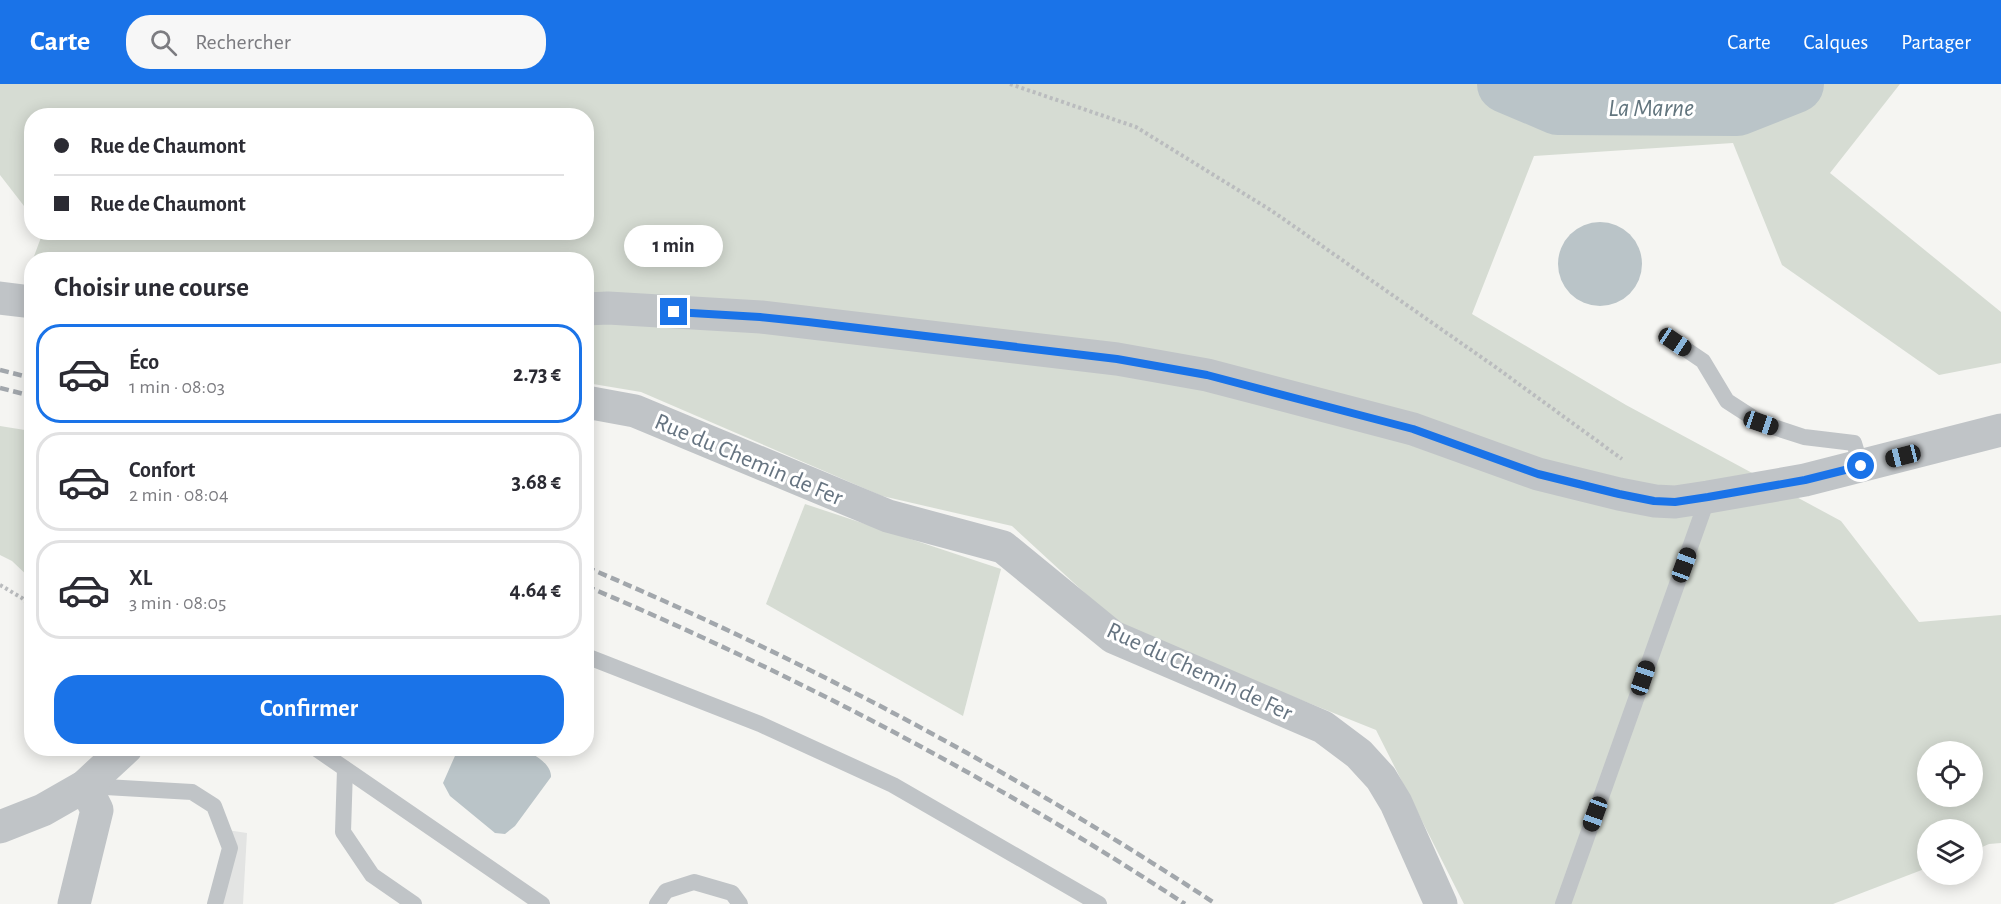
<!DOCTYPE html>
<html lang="fr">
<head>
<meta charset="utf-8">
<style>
  body { margin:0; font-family:"Alegreya Sans",sans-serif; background:#f7f7f7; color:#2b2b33; height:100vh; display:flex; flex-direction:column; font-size:22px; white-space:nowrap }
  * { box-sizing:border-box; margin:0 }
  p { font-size:20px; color:#7c7c81 }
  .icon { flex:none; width:33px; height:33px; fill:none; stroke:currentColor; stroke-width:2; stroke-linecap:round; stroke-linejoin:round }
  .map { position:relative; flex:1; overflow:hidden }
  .panel { position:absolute; left:24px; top:168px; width:570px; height:504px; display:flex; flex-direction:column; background:#fff; border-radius:24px; box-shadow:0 3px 15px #0003 }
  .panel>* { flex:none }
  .hud { position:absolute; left:24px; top:24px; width:570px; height:132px; border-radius:24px; box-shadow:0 3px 15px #0003; display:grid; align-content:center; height:132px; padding:0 30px; background:#fff }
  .buttons { position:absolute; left:1917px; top:657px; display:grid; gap:12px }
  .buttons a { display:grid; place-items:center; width:66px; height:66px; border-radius:50%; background:#fff; box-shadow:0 3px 15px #0003; font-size:30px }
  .end { position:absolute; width:27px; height:27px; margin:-14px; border:8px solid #1a73e8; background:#fff; box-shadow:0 0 0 3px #fff }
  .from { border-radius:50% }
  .bubble { position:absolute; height:42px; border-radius:21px; background:#fff; box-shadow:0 3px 15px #0003; font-size:20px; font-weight:700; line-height:42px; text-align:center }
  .car { position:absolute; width:18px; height:36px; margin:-18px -9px; border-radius:8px; box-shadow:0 0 4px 2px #0007; background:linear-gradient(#222 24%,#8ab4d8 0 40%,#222 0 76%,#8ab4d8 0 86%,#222 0) }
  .hud b { display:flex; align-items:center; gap:21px; height:57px; font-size:22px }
  .hud b+b { border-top:2px solid #e1e1e2 }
  .hud i { width:15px; height:15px; background:#2b2b33 }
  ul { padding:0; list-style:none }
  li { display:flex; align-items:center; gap:18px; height:99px; margin:0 12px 9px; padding:0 18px; border:3px solid #e1e1e2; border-radius:24px }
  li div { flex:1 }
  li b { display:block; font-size:22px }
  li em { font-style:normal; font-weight:700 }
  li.active { border-color:#1a73e8 }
  li>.icon { width:54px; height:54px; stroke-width:1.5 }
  h2 { padding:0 30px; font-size:27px; line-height:72px }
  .action { display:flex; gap:12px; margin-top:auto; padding:12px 30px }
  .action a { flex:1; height:69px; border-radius:24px; background:#1a73e8; color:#fff; font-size:24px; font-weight:700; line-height:69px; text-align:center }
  header { display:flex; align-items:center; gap:36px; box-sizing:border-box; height:84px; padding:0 30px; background:#1a73e8; color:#fff }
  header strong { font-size:28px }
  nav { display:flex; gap:33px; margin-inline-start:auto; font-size:21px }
  .search { width:420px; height:54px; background:#f7f7f7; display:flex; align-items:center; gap:15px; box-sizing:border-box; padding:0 21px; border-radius:24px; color:#7c7c81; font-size:22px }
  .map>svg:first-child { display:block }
  .built { fill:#e3e4e3 }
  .green { fill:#d6dcd3; fill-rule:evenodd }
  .water { fill:#bac4c8 }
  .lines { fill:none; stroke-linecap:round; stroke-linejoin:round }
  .river { stroke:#bac4c8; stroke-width:58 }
  .path { stroke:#babcbe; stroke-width:4; stroke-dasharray:3 3; stroke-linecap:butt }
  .service { stroke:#c0c4c7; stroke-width:16 }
  .minor { stroke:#c0c4c7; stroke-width:33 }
  .rail { stroke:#a2a7ac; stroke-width:4.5; stroke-dasharray:9 4.5; stroke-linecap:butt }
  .route { stroke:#1a73e8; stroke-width:8 }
  .labels { text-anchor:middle; stroke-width:6; stroke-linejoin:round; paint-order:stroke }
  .street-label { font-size:24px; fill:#667481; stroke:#fff }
  .water-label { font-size:26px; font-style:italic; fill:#62757e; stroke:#fff }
</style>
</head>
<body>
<header>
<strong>Carte</strong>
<div class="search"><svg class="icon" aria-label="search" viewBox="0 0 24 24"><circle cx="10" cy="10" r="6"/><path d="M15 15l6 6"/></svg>Rechercher</div>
<nav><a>Carte</a><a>Calques</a><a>Partager</a></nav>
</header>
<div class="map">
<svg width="2001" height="820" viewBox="0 0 2001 820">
  <rect width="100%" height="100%" fill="#f5f5f2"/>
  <path class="built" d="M227,746L247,749L243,820H208Z"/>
  <g class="green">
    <path d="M0,0H1900L1830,89L2001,228V279L1939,291L1782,181L1733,59L1534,72L1472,230L1626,321L1841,437L1919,538L2001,531V759L1989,760L1973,767L1972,746H1928L1927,784L1833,820H1464L1376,646L1124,545L1012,442L882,412L641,308L587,299L586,176L33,175L43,148H586V32H32L31,131L0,91ZM1928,668H1972V712H1928Z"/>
    <path d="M0,342L31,347V495L12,477L0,471Z"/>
    <path d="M805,420L1001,485L963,632L766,520Z"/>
  </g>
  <g class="water">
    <circle cx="1600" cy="180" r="42"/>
    <path d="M458,665C477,664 498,662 517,664C529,666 552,679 551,693L515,742L505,750L495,749L450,712L443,699Z"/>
  </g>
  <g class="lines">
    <path class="river" d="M1506,0L1558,22L1737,23L1795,0"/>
    <g class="path">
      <path d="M1010,0L1136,43L1272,127L1494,282L1622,375"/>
      <path d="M0,501L22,514L32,524"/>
    </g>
    <g class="service">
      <path d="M1675,258L1703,277L1727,317L1761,339L1804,353L1854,359L1861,382"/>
      <path d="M586,572L760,640L893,701L1099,820"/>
      <path d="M315,664L542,820"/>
      <path d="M345,685L343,748L372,791L414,820"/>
      <path d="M88,702L192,708L214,722L230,764L215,820"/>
      <path d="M657,820L666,807L694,798L732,809L740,820"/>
      <path d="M1563,820L1708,413"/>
    </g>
    <g class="minor">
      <path d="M0,214L32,218"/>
      <path d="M586,225L608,224L761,233L1117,275L1207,291L1413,345L1538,390L1619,410L1655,417L1675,418L1708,413L1805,396L2001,346"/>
      <path d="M586,318L635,327L888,432L1003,463L1113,553L1323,643L1359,670L1381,694L1396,719L1441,820"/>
      <path d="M0,743L43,726L85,702L126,664"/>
      <path d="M74,820L97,726L85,702"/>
    </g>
    <g class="rail">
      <path d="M0,286L32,294"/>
      <path d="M0,304L32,312"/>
      <path d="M586,483C806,576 1017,689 1216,820"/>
      <path d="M586,502C794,590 996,696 1185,820"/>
    </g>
  </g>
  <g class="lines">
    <path class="route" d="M674,228L760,233L808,238L1117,275L1207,291L1413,345L1538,390L1619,410L1654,417L1675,418L1708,413L1805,396L1861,382"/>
  </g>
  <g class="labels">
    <g class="street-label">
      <text transform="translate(749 375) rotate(23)" y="8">Rue du Chemin de Fer</text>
      <text transform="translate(1200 587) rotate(25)" y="8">Rue du Chemin de Fer</text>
    </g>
    <g class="water-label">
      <text x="1651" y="32">La Marne</text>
    </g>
  </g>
</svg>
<div class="buttons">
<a><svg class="icon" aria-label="locate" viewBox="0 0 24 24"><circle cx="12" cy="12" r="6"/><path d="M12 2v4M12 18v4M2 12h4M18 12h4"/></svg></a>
<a><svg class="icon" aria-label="layers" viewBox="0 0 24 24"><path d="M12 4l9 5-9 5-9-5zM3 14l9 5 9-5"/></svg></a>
</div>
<i class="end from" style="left:1861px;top:382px"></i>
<i class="end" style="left:674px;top:228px"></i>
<div class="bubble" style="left:624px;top:141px;width:99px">1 min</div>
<i class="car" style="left:1675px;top:258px;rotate:124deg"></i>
<i class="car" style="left:1761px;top:339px;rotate:109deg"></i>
<i class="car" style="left:1903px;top:372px;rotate:256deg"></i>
<i class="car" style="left:1684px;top:481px;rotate:20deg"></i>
<i class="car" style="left:1643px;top:594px;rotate:19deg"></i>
<i class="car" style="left:1595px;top:730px;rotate:200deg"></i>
<div class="hud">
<b><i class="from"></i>Rue de Chaumont</b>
<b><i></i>Rue de Chaumont</b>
</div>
<section class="panel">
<h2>Choisir une course</h2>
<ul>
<li class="active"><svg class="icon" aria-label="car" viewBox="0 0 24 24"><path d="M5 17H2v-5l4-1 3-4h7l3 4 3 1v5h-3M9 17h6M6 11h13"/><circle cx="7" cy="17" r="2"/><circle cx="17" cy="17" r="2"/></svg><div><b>Éco</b><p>1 min · 08:03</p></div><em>2.73 €</em></li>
<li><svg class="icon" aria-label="car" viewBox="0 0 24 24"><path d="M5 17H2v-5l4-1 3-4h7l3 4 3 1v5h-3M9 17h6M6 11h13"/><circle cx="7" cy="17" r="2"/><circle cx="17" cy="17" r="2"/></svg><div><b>Confort</b><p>2 min · 08:04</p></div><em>3.68 €</em></li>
<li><svg class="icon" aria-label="car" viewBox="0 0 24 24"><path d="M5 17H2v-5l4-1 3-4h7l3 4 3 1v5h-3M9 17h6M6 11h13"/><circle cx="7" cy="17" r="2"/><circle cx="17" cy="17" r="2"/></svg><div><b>XL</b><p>3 min · 08:05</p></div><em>4.64 €</em></li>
</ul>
<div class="action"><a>Confirmer</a></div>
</section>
</div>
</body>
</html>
